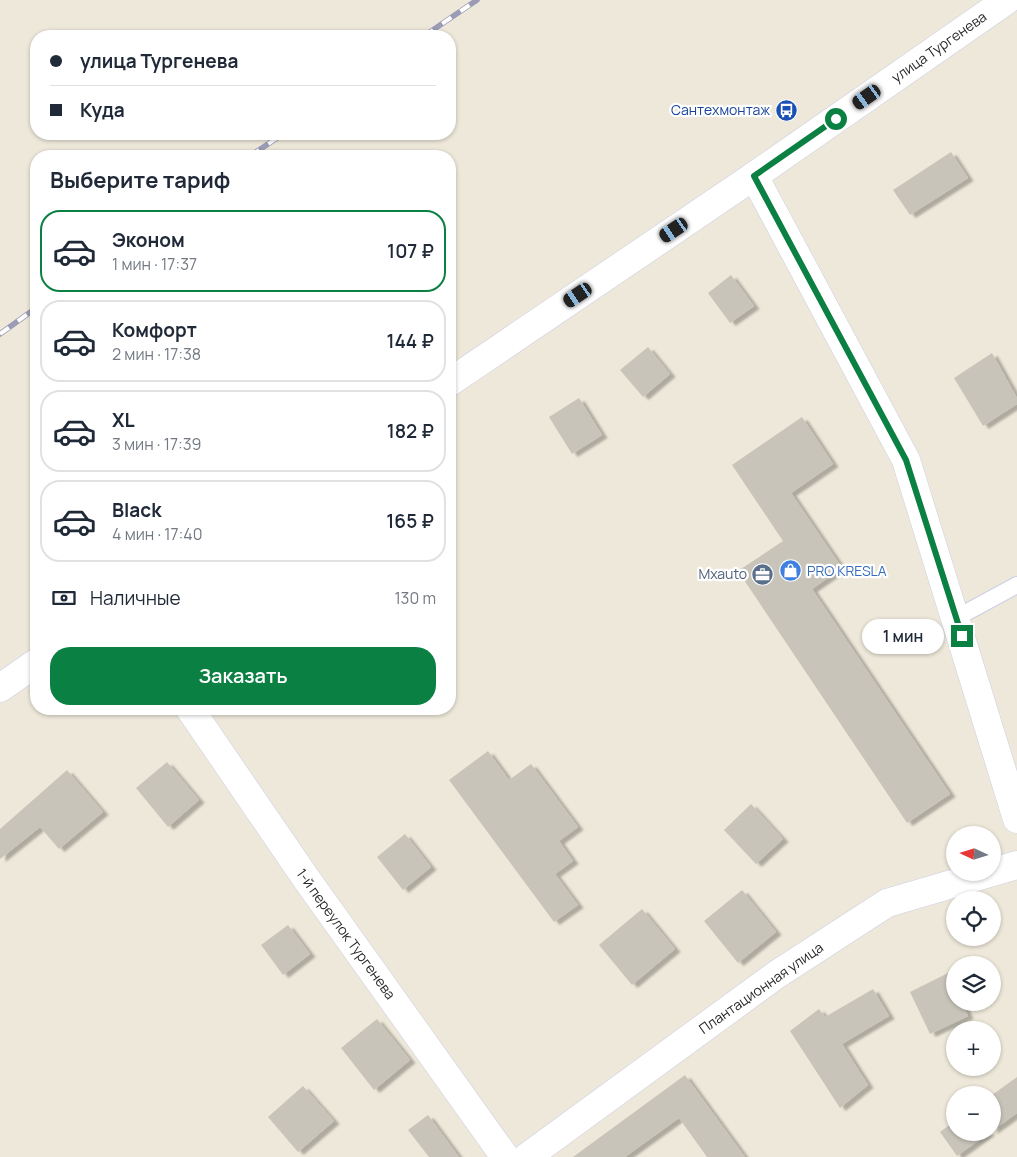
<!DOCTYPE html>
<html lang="ru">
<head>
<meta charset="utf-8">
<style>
  body { margin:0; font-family:Manrope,sans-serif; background:#f2f2f3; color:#1f2937; height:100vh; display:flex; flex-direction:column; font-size:19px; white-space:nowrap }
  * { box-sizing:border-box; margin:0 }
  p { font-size:16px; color:#747a83 }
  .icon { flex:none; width:28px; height:28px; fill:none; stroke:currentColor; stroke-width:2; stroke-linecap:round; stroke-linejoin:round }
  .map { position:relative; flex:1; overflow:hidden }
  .drawer { position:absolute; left:30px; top:150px; width:426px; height:565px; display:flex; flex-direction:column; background:#fff; border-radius:20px; box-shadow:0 1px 4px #0004 }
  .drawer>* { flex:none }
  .guide { position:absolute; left:30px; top:30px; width:426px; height:110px; border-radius:20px; box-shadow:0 1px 4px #0004; display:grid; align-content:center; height:110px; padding:0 20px; background:#fff }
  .needle { width:32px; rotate:274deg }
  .fabs { position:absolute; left:946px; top:826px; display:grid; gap:10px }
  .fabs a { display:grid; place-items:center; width:55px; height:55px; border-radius:50%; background:#fff; box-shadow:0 1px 4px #0004; font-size:25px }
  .end { position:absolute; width:22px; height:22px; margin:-11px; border:6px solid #0b8043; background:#fff; box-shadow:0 0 0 2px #fff }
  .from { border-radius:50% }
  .bubble { position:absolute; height:35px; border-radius:18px; background:#fff; box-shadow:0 1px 4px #0004; font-size:16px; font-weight:600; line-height:35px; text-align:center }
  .car { position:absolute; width:15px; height:30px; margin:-15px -8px; border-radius:6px; box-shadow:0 0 4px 1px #0007; background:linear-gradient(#222 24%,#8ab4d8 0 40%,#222 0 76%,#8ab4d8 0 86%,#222 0) }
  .guide b { display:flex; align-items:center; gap:18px; height:48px; font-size:19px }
  .guide b+b { border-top:1px solid #e0e1e3 }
  .guide i { width:12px; height:12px; background:#1f2937 }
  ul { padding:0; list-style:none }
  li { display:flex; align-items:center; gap:15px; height:82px; margin:0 10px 8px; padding:0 10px; border:2px solid #e0e1e3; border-radius:20px }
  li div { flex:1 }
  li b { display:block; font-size:19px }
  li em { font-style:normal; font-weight:600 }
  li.current { border-color:#0b8043 }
  li>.icon { width:45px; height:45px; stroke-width:1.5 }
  h2 { padding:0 20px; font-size:22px; line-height:60px }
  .pay { display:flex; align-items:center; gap:12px; height:55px; padding:0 20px; font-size:19px }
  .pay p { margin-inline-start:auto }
  .cta { display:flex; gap:10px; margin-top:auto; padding:10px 20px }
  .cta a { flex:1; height:58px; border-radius:20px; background:#0b8043; color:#fff; font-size:20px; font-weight:600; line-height:58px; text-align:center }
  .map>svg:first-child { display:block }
  .building { fill:#c8c4b9; filter:url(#shadow) }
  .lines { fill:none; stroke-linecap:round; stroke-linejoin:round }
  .service-casing { stroke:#cecee3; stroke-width:18 }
  .minor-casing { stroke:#cecee3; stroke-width:29 }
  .tertiary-casing { stroke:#cecee3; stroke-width:29 }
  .service { stroke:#fff; stroke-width:16 }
  .minor { stroke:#fff; stroke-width:28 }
  .tertiary { stroke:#fff; stroke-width:28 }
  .rail-casing { stroke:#9c9bb5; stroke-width:5.5 }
  .rail { stroke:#fff; stroke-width:4; stroke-dasharray:11; stroke-linecap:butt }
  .route { stroke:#0b8043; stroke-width:6 }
  .labels { text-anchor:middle; stroke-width:4.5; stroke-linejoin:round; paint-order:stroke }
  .street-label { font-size:14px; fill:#292929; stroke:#fff }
  .transit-label { font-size:14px; fill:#164399; stroke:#fff; text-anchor:end }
  .shop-label { font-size:14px; fill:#366cbe; stroke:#fff; text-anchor:start }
  .service-label { font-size:14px; fill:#4e5e75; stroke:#fff; text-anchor:end }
</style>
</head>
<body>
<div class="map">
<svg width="1017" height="1157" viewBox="0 0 1017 1157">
  <defs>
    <filter id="shadow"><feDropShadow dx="5.5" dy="3" stdDeviation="1" flood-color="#0004"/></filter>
  </defs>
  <rect width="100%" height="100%" fill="#ede8d9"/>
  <g class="building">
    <path d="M951,152L968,178L910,215L893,190Z"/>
    <path d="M731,275L754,306L730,323L708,293Z"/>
    <path d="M648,347L670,374L643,397L620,370Z"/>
    <path d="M992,353L1017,398V404L983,426L954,378Z"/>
    <path d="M579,398L602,435L572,454L549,417Z"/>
    <path d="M802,417L833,464L791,493L842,568L812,589L950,794L907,823L738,571L783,541L732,465Z"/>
    <path d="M488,751L509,780L531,764L578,827L559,841L573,861L555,874L578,905L554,922L449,780Z"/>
    <path d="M167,762L199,800L168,827L136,788Z"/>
    <path d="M67,770L103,812L59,849L40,827L0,859V829Z"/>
    <path d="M751,804L783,839L756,864L724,830Z"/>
    <path d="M405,834L431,867L403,890L377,857Z"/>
    <path d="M742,890L776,932L738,963L704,921Z"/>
    <path d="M642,909L675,949L632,985L599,945Z"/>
    <path d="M288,925L310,954L283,975L261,945Z"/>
    <path d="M948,973L955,988V1002H962L968,1016L930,1034L910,992Z"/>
    <path d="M873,989L889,1016L842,1044L868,1085L840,1108L790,1031L819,1009L825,1017Z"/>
    <path d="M377,1019L410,1060L374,1090L341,1048Z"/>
    <path d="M685,1075L745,1157H707L679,1118L625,1157H573Z"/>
    <path d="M1017,1077V1113L992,1131V1095Z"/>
    <path d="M303,1086L334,1121L298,1152L268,1117Z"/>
    <path d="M428,1115L459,1157H429L408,1130Z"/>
    <path d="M955,1121V1132H990L957,1156L940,1132Z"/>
  </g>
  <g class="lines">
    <defs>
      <path id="service" d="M956,618L1017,585"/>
      <g id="minor">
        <path d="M754,176L906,460L1017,819"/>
        <path d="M190,709L305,877L505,1157"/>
        <path d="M527,1157L776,975L887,903L1017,865"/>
      </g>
      <g id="tertiary">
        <path d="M450,382L754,176L1007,0"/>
        <path d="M0,688L36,663"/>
      </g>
    </defs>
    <use href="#service" class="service-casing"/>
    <use href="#minor" class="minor-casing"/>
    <use href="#tertiary" class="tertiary-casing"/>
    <use href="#service" class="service"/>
    <use href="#minor" class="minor"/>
    <use href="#tertiary" class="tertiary"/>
    <defs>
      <g id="rail">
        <path d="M424,36L477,0"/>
        <path d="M250,156L283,134"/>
        <path d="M0,334L36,308"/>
      </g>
    </defs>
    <use href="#rail" class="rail-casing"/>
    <use href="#rail" class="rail"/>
  </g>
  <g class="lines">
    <path class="route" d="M836,119L754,176L906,460L962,636"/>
  </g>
  <defs>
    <symbol id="bus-disc" viewBox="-11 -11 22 22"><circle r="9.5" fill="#1a4fb4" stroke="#fff"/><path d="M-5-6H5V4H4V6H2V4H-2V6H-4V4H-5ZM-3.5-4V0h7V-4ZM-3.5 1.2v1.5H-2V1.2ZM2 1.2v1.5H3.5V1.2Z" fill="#fff"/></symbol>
    <symbol id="shop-disc" viewBox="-11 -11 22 22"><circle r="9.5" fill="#3f7fe0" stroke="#fff"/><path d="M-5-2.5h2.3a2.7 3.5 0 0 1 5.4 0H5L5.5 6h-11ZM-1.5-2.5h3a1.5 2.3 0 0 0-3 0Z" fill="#fff"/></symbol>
    <symbol id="office-disc" viewBox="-11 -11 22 22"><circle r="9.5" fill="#5c6f8a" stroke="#fff"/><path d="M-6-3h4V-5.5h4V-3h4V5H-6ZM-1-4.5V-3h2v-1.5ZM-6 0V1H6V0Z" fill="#fff"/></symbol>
  </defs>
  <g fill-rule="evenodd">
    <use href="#bus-disc" x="774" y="98" width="25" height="25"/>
    <use href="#shop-disc" x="778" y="558" width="25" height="25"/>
    <use href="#office-disc" x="750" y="562" width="25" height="25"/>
  </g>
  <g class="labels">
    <g class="street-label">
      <text transform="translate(939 47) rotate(-35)" y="5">улица Тургенева</text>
      <text transform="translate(346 934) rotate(54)" y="5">1-й переулок Тургенева</text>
      <text transform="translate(761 988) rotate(-35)" y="5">Плантационная улица</text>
    </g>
    <g class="transit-label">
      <text x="770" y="115">Сантехмонтаж</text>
    </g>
    <g class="shop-label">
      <text x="807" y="576">PRO KRESLA</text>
    </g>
    <g class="service-label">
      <text x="747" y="579">Mxauto</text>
    </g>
  </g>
</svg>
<div class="fabs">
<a><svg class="needle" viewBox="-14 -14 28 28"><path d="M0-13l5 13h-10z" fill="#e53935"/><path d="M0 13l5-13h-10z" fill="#747a83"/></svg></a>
<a><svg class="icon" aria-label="locate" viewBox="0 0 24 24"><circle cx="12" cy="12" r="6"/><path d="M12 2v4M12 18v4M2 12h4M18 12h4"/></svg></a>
<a><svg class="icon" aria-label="layers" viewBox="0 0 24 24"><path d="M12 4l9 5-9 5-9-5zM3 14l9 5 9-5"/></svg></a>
<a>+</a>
<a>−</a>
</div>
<i class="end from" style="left:836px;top:119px"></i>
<i class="end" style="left:962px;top:636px"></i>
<div class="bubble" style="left:862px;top:619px;width:82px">1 мин</div>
<i class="car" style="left:867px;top:97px;rotate:235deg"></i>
<i class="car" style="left:674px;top:230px;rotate:236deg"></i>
<i class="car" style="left:578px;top:295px;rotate:236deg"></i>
<div class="guide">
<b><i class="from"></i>улица Тургенева</b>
<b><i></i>Куда</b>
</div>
<section class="drawer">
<h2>Выберите тариф</h2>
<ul>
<li class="current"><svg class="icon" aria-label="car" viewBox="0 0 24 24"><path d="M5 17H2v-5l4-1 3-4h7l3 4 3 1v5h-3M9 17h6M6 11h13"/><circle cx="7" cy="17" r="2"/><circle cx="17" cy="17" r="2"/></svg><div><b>Эконом</b><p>1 мин · 17:37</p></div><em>107 ₽</em></li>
<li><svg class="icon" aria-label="car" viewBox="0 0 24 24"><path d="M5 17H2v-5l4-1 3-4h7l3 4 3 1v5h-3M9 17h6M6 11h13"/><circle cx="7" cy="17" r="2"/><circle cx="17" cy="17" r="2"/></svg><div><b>Комфорт</b><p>2 мин · 17:38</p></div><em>144 ₽</em></li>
<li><svg class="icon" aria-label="car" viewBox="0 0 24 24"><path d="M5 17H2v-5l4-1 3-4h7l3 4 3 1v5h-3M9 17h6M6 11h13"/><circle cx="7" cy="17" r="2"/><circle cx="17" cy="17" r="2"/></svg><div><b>XL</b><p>3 мин · 17:39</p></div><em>182 ₽</em></li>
<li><svg class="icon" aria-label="car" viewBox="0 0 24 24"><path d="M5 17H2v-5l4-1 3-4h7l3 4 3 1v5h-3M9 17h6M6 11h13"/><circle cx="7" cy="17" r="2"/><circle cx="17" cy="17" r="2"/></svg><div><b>Black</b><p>4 мин · 17:40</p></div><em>165 ₽</em></li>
</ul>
<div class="pay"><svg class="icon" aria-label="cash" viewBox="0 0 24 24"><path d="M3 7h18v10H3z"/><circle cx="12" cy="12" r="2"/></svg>Наличные<p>130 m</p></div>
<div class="cta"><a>Заказать</a></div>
</section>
</div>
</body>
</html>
